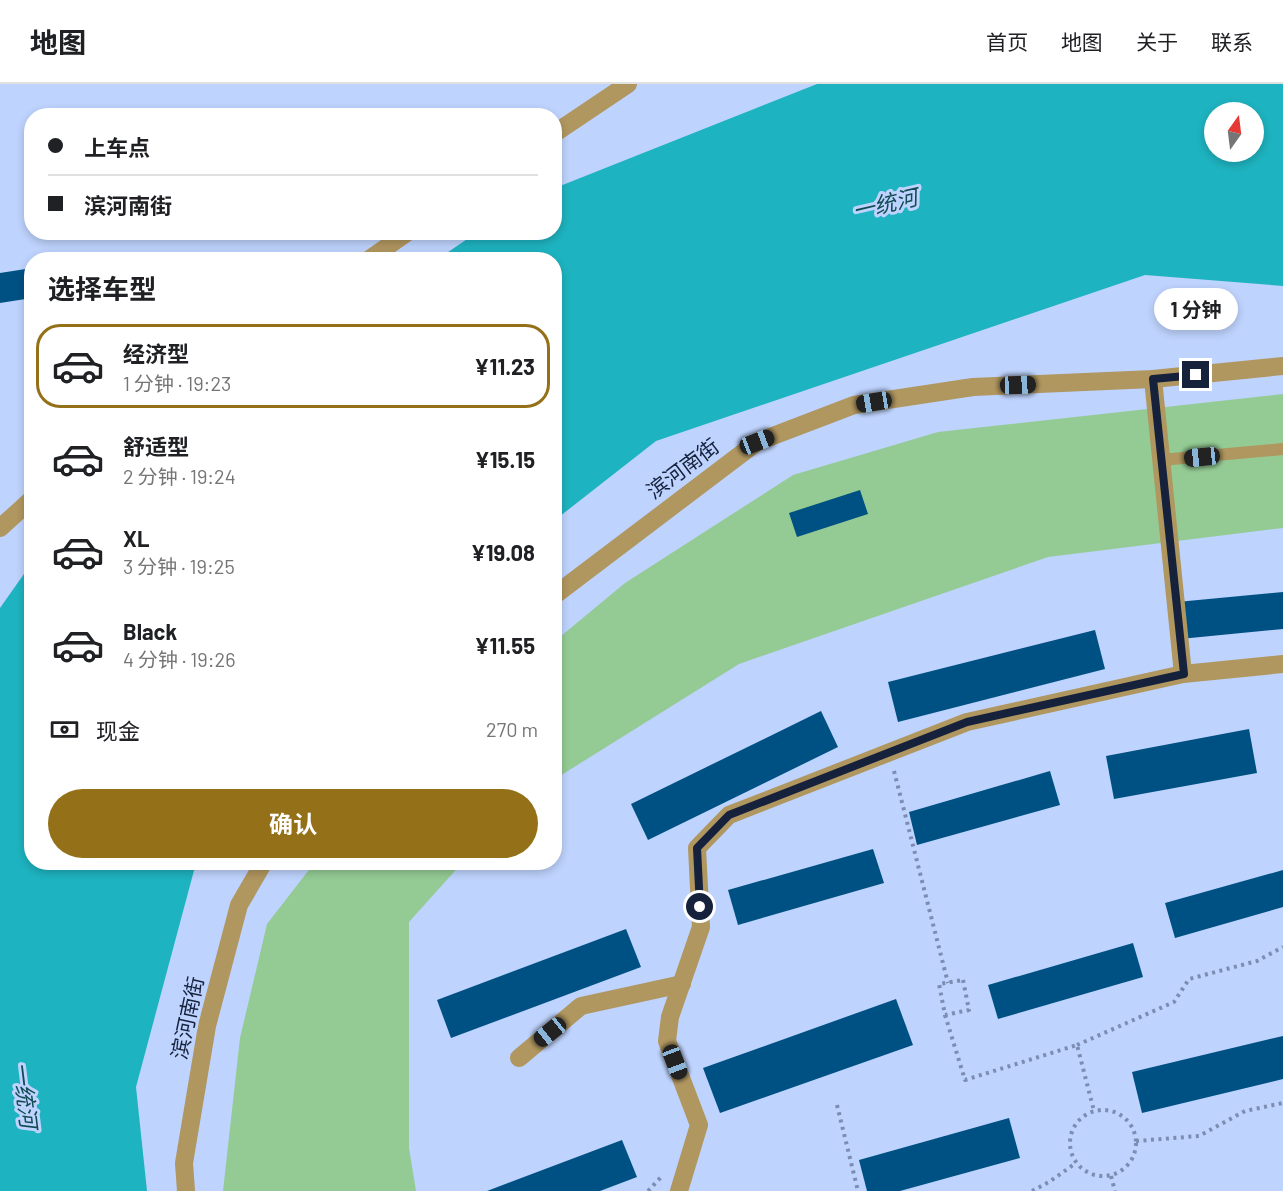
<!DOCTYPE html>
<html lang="zh">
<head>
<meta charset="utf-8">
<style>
  body { margin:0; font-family:Barlow,"Noto Sans SC",sans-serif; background:#f2f2f2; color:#202124; height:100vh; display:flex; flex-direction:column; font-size:22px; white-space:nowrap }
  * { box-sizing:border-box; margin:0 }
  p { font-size:20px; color:#757577 }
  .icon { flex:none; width:33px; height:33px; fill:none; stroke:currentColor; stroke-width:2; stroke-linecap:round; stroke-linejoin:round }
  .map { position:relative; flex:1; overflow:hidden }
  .drawer { position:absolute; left:24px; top:168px; width:538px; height:618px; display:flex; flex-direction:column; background:#fff; border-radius:24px; box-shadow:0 3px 9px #0003 }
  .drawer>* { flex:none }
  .banner { position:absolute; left:24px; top:24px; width:538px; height:132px; border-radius:24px; box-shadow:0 3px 9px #0003; display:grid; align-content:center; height:132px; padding:0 24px; background:#fff }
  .needle { width:39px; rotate:14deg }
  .tools { position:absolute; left:1204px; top:18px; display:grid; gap:12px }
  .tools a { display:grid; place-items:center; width:60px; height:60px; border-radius:50%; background:#fff; box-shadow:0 3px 9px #0003; font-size:30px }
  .end { position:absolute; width:27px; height:27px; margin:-14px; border:8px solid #16213c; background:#fff; box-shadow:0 0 0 3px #fff }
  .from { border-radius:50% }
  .bubble { position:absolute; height:42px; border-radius:21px; background:#fff; box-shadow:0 3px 9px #0003; font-size:20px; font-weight:700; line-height:42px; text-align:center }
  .car { position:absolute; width:18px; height:36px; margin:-18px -9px; border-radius:8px; box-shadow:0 0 4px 2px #0007; background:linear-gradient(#222 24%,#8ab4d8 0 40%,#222 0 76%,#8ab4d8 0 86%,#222 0) }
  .banner b { display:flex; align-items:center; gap:21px; height:57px; font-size:22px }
  .banner b+b { border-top:2px solid #e0e0e0 }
  .banner i { width:15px; height:15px; background:#202124 }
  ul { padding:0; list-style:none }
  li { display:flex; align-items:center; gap:18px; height:84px; margin:0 12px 9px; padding:0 12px; border:3px solid transparent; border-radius:24px }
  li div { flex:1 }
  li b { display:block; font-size:22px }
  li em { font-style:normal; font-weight:700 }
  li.active { border-color:#947119 }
  li>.icon { width:54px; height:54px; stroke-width:1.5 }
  h2 { padding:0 24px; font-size:27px; line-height:72px }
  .pay { display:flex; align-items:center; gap:15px; height:66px; padding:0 24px; font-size:22px }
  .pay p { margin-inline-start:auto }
  .action { display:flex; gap:12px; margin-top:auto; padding:12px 24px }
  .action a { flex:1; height:69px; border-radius:36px; background:#947119; color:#fff; font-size:24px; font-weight:700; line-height:69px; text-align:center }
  header { display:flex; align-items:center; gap:36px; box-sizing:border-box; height:84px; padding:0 30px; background:#fff; border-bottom:2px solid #e0e0e0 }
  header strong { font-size:28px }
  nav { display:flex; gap:33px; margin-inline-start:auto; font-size:21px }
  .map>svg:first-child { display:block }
  .green { fill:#94cb94 }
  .water { fill:#1eb3c0; fill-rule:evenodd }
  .building { fill:#005183 }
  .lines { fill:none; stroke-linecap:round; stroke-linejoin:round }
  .path { stroke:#7c8db1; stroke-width:4; stroke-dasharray:3 4.5; stroke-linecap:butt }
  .service { stroke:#b0965f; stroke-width:12 }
  .minor { stroke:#b0965f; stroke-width:18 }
  .tertiary { stroke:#b0965f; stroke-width:18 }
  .route { stroke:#16213c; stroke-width:8 }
  .labels { text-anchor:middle; stroke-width:6; stroke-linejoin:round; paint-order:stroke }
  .street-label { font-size:21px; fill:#16213c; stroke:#bed3fd }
  .water-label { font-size:22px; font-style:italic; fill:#124c52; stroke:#bed3fd }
</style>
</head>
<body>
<header>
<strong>地图</strong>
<nav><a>首页</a><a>地图</a><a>关于</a><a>联系</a></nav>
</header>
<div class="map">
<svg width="1283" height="1107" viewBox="0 0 1283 1107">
  <rect width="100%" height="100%" fill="#bed3fd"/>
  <g class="green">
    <path d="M1283,310V444L1048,473L739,580L555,695V557L625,499L793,391L938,348Z"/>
    <path d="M315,778L462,779L409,838V1064L416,1107H223L240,954L267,840Z"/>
  </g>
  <g class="water">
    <path d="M817,0H1283V202L1145,191L656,357L555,436V176L438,175L476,149L555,148V104ZM1215,28H1254V68H1215Z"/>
    <path d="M31,480L32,778L196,779L136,1003L147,1107H0V524Z"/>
  </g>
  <g class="building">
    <path d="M32,184V214L0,219V189Z"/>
    <path d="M860,406L868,430L797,453L789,429Z"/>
    <path d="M1283,508V545L1180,555L1177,518Z"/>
    <path d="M1095,546L1105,585L898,638L888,598Z"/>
    <path d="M821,627L838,663L648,756L631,720Z"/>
    <path d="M1249,645L1257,689L1114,715L1106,672Z"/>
    <path d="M1050,687L1060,721L917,761L909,728Z"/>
    <path d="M873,765L884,799L738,841L728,806Z"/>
    <path d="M1283,786V823L1175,854L1165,819Z"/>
    <path d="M626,845L641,883L451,954L437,916Z"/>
    <path d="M1133,859L1143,893L998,935L988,901Z"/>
    <path d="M896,915L913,961L720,1029L703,984Z"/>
    <path d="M1283,952V995L1142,1029L1132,988Z"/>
    <path d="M1009,1034L1020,1074L900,1107H867L859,1076Z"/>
    <path d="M622,1056L637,1093L600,1107H487Z"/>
  </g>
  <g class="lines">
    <g class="path">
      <path d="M894,687L948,899"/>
      <path d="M963,896L969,926L945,931L939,900Z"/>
      <path d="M945,931L965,996L1077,961L1094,1027"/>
      <path d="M1077,961L1174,918L1189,895L1257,877L1283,863"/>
      <path d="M837,1021L858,1107"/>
      <circle cx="1103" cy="1059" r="33"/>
      <path d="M1136,1057L1199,1052L1245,1027L1283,1019"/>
      <path d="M1111,1092L1115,1107"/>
      <path d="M648,1107L662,1092"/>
      <path d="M1032,1107L1049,1098L1076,1079"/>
    </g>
    <path class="service" d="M1161,376L1283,365"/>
    <g class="minor">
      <path d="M555,49L628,0"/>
      <path d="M368,176L408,148"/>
      <path d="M1153,295L1183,590"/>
      <path d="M0,444L32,415"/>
      <path d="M555,511L757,358L854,321L973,303L1153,295L1283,282"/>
      <path d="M519,974L581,922L682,900"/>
      <path d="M186,1107L184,1079L207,942L239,821L264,778"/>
      <path d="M679,1107L699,1041L667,957L670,933L701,843L697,764L729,731L967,638L1183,590L1283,580"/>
    </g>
    <path class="tertiary" d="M620,0L621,4"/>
  </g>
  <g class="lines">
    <path class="route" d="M700,823L697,764L729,731L967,638L1184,590L1153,295L1196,291"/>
  </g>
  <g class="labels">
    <g class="street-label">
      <text transform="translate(683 385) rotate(-37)" y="7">滨河南街</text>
      <text transform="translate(188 934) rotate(-78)" y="7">滨河南街</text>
    </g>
    <g class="water-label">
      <text transform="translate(885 120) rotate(-13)" y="8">一统河</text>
      <text transform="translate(25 1011) rotate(83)" y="8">一统河</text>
    </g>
  </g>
</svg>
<div class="tools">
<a><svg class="needle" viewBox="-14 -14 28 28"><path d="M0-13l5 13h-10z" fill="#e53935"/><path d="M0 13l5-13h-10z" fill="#757577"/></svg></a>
</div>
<i class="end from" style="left:700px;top:823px"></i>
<i class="end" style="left:1196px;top:291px"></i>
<div class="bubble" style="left:1154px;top:204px;width:84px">1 分钟</div>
<i class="car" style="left:1018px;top:301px;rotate:88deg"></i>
<i class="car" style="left:874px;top:318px;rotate:261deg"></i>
<i class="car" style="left:757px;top:358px;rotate:69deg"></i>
<i class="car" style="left:1202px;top:373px;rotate:264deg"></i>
<i class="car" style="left:550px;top:948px;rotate:231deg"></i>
<i class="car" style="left:675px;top:978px;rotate:159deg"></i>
<div class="banner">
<b><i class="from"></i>上车点</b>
<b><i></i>滨河南街</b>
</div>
<section class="drawer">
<h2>选择车型</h2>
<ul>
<li class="active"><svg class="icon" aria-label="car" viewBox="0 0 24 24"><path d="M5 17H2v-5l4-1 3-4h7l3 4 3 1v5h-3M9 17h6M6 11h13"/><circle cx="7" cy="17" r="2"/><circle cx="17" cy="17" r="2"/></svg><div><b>经济型</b><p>1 分钟 · 19:23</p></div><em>¥11.23</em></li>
<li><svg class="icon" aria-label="car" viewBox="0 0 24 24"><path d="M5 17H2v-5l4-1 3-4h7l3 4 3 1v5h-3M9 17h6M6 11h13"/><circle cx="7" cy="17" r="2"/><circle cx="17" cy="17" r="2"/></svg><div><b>舒适型</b><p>2 分钟 · 19:24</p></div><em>¥15.15</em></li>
<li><svg class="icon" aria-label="car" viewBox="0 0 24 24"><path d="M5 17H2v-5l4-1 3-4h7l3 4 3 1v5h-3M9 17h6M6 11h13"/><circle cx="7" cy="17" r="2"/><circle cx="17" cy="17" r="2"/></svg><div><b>XL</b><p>3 分钟 · 19:25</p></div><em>¥19.08</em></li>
<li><svg class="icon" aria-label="car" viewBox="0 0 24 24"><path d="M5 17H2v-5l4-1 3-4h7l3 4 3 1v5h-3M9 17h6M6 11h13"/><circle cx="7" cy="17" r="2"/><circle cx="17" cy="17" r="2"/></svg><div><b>Black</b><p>4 分钟 · 19:26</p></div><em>¥11.55</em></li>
</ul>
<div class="pay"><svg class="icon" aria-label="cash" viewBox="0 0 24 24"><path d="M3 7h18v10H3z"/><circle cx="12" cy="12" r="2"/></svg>现金<p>270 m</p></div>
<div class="action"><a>确认</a></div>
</section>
</div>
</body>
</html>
